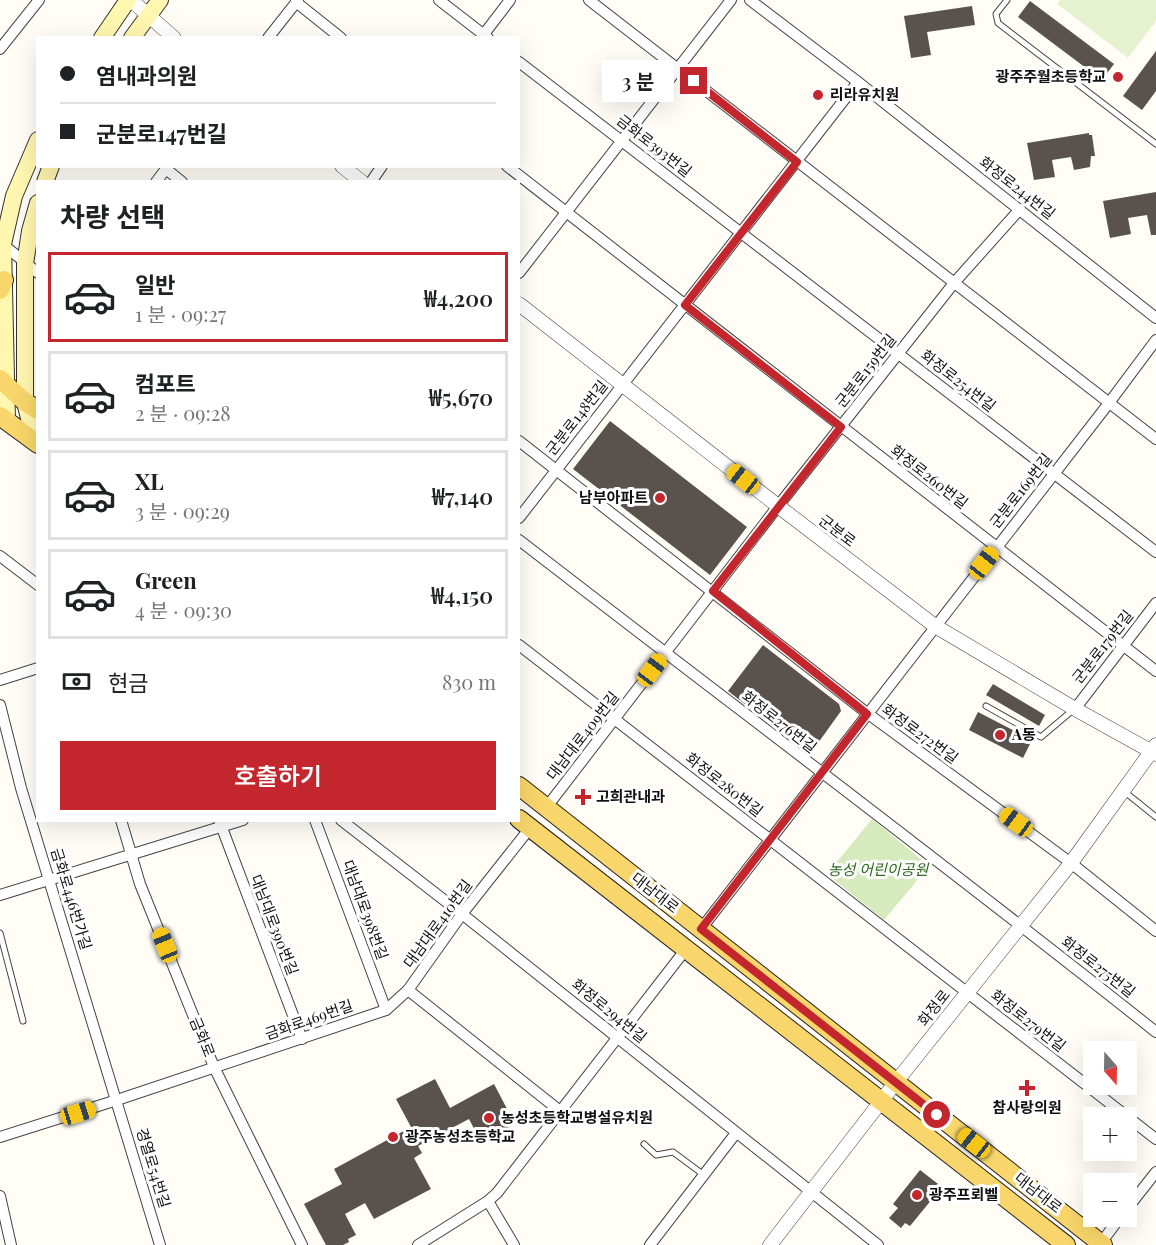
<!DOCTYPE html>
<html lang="ko">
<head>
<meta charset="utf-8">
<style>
  body { margin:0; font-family:"Playfair Display","Noto Sans KR",serif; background:#f6f6f6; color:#202124; height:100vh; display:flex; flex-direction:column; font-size:22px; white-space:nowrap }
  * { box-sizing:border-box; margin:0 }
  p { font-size:20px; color:#757577 }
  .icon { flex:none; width:33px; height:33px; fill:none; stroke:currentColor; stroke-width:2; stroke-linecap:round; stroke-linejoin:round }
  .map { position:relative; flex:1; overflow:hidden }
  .side { position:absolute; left:36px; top:180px; width:484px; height:642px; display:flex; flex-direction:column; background:#fff; border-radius:0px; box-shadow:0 6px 24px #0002 }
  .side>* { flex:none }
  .banner { position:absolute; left:36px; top:36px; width:484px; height:132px; border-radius:0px; box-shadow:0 6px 24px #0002; display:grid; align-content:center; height:132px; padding:0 24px; background:#fff }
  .needle { width:39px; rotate:160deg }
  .buttons { position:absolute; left:1083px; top:1041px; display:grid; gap:12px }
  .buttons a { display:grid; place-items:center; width:54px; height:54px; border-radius:0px; background:#fff; box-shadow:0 6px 24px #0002; font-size:30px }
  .end { position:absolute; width:27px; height:27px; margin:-14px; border:8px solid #c4262e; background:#fff; box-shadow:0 0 0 3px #fff }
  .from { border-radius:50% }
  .bubble { position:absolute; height:42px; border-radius:0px; background:#fff; box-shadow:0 6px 24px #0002; font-size:20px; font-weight:600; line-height:42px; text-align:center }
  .car { position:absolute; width:18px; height:36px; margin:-18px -9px; border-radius:8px; box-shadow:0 0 4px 2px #0007; background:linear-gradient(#f5c518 24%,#345 0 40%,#f5c518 0 76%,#345 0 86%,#f5c518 0) }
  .banner b { display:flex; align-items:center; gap:21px; height:57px; font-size:22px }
  .banner b+b { border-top:2px solid #e0e0e0 }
  .banner i { width:15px; height:15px; background:#202124 }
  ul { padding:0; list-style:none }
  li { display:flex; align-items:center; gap:18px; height:90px; margin:0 12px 9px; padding:0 12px; border:3px solid #e0e0e0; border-radius:0px }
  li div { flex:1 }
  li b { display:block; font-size:22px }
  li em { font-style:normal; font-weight:600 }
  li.selected { border-color:#c4262e }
  li>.icon { width:54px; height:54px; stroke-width:1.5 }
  h2 { padding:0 24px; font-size:27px; line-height:72px }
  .pay { display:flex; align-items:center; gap:15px; height:66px; padding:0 24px; font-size:22px }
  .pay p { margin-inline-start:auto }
  .primary-button { display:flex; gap:12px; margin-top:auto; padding:12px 24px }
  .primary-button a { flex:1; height:69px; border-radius:0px; background:#c4262e; color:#fff; font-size:24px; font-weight:600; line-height:69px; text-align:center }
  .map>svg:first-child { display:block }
  .green { fill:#d5ebbd }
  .pitch { fill:#e6f2cf }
  .building { fill:#5a524d }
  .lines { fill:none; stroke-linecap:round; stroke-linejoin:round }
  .service-casing { stroke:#444; stroke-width:7 }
  .minor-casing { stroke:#444; stroke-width:12 }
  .tertiary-casing { stroke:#444; stroke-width:15 }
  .secondary-casing { stroke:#333; stroke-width:18 }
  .primary-casing { stroke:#222; stroke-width:20 }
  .service { stroke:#fff; stroke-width:5 }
  .minor { stroke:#fff; stroke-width:10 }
  .tertiary { stroke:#fff; stroke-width:14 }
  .secondary { stroke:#fff6b0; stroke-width:16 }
  .primary { stroke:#f9d66b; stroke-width:18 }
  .route { stroke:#c4262e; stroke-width:8 }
  .poi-dot { fill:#c4262e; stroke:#fff; stroke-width:2 }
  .labels { text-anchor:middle; stroke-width:6; stroke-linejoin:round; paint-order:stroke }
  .poi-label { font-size:15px; font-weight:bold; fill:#111; stroke:#fff; text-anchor:start }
  .street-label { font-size:15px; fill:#111; stroke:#fff }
  .park-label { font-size:15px; font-style:italic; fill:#2f6b1f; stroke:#fff }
</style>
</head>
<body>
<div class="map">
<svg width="1156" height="1245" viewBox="0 0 1156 1245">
  <rect width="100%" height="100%" fill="#fffdf5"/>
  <path class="green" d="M872,819L929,866L884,920L827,874Z"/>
  <path class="pitch" d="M1060,0H1156V21L1128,58L1057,4Z"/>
  <g class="building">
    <path d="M1030,1L1114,64L1102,80L1018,17Z"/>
    <path d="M972,6L975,25L927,32L931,55L911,58L904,16Z"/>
    <path d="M1156,51V91L1142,110L1123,96Z"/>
    <path d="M1089,133V135H1092L1095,156H1091L1090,167L1074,170L1071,157L1052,160L1055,177L1034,180L1027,143Z"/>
    <path d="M1156,192V235H1151L1147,215L1128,218L1131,234L1110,238L1103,201Z"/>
    <path d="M610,421L747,527L710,575L573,469Z"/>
    <path d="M763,645L839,704L841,711L813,750H804L728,691Z"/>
    <path d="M993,684L1045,715L1039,726L986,695Z"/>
    <path d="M978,712L1032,740L1023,758L969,730Z"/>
    <path d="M435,1079L450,1108L494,1084L515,1124L481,1142L469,1119L418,1146L422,1153L414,1158L431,1189L374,1219L365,1203L345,1214L356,1235L348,1239L349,1242L343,1245H326L304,1204L342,1184L334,1169L411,1127L396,1099Z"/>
    <path d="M920,1170L942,1187L910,1226L905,1223L901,1228L889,1218L898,1208L893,1204Z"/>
  </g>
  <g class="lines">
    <defs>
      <g id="service">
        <path d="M1007,0L996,14L998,23L1156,144"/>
        <path d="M986,706L1041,737L1073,710"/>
        <path d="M1125,792L1156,817"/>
        <path d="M0,933L23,1021"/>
        <path d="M644,1144L656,1155L673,1152L704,1175"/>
      </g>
      <g id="minor">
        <path d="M439,0L488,38"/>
        <path d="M589,0L1156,439"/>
        <path d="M750,0L858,82L1156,318"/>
        <path d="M296,2L341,38"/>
        <path d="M268,38L298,0"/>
        <path d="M481,38L510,0"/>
        <path d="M0,49L39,0"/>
        <path d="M519,62L1156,552"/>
        <path d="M507,166L1156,671"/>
        <path d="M166,169L182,182"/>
        <path d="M156,182L168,166"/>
        <path d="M371,182L382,166"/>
        <path d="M0,242L38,273"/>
        <path d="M519,273L731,0"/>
        <path d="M519,441L867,713L1071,863L1156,931"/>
        <path d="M519,518L858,82"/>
        <path d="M519,540C731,704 946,865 1156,1032"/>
        <path d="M0,556L38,585"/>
        <path d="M519,645L1156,1139"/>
        <path d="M0,680L38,668"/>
        <path d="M0,705L21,788L160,1245"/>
        <path d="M1075,709L1156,603"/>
        <path d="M546,808L778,506L954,283L1020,209"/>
        <path d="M121,820L140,884L214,1067L302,1245"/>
        <path d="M219,820L302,1039"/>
        <path d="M315,820L386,1010"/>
        <path d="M341,820L462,914L878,1245"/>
        <path d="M0,895L243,820"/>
        <path d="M701,929L1109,403L1156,340"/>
        <path d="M408,990L560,1111"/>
        <path d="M0,1137L117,1100L386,1010L408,990L462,914L530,828"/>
        <path d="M0,1196L11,1245"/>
        <path d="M488,1201L514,1245"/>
        <path d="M1126,1210L1156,1172"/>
        <path d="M1101,1243L1121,1216"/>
        <path d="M418,1245L488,1201L497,1193L686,949"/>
        <path d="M650,1245L736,1133"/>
      </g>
      <g id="tertiary">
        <path d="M131,0L174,38"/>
        <path d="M342,166L362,182"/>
        <path d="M519,304L778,506L935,626L1075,709L1156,754"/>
        <path d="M770,1245L896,1082L1071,863L1156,745"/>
      </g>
      <g id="secondary">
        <path d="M102,38L128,0"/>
        <path d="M132,38L160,0"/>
        <path d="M45,182L51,166"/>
        <path d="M7,421L3,244L14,196L38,140"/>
        <path d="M35,442L25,402V264L30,231L38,203"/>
      </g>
      <g id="primary">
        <path d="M0,290L4,280"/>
        <path d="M0,379L25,402L38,410"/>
        <path d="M0,416L38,444"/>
        <path d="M519,786L1103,1245"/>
        <path d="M519,819L1066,1245"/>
      </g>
    </defs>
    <use href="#service" class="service-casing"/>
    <use href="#minor" class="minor-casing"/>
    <use href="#tertiary" class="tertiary-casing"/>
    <use href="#secondary" class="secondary-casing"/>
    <use href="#primary" class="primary-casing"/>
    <use href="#service" class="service"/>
    <use href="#minor" class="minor"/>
    <use href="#tertiary" class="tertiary"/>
    <use href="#secondary" class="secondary"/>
    <use href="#primary" class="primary"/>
  </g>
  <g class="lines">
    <path class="route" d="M694,81L797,162L685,305L841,427L713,591L867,714L701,929L937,1115"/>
  </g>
  <g class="poi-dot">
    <circle cx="1118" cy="77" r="6"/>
    <circle cx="818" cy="95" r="6"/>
    <circle cx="660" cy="498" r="6"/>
    <circle cx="1000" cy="735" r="6"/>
    <path d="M580 788h6v6h6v6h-6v6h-6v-6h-6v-6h6z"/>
    <path d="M1024 1079h6v6h6v6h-6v6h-6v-6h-6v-6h6z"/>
    <circle cx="489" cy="1118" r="6"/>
    <circle cx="393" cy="1137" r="6"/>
    <circle cx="917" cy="1195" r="6"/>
  </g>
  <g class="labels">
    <g class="poi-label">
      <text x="1106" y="82" text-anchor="end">광주주월초등학교</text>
      <text x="830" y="100">리라유치원</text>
      <text x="648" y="503" text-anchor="end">남부아파트</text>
      <text x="1012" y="740">A동</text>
      <text x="596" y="802">고희관내과</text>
      <text x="1027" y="1113" text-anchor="middle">참사랑의원</text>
      <text x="501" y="1123">농성초등학교병설유치원</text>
      <text x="405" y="1142">광주농성초등학교</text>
      <text x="929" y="1200">광주프뢰벨</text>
    </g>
    <g class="street-label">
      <text transform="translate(654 146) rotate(38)" y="5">금화로393번길</text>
      <text transform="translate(1017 188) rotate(38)" y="5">화정로244번길</text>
      <text transform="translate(866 371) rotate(-52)" y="5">군분로159번길</text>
      <text transform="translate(958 381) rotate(38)" y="5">화정로254번길</text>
      <text transform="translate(577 418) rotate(-52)" y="5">군분로148번길</text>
      <text transform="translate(929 477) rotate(38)" y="5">화정로260번길</text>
      <text transform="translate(1021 491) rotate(-52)" y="5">군분로169번길</text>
      <text transform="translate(837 531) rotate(37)" y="5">군분로</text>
      <text transform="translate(1103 647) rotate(-52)" y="5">군분로179번길</text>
      <text transform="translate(779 722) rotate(38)" y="5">화정로276번길</text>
      <text transform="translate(920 734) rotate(36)" y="5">화정로272번길</text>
      <text transform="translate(583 736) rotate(-52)" y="5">대남대로409번길</text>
      <text transform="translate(724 785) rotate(38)" y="5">화정로280번길</text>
      <text transform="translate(655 893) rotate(38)" y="5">대남대로</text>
      <text transform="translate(71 899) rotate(73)" y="5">금화로446번가길</text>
      <text transform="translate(365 910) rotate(70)" y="5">대남대로398번길</text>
      <text transform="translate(438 924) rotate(-54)" y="5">대남대로410번길</text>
      <text transform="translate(274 925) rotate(69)" y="5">대남대로390번길</text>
      <text transform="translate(1098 967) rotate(38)" y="5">화정로275번길</text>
      <text transform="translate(934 1008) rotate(-52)" y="5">화정로</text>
      <text transform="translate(609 1011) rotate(39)" y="5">화정로294번길</text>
      <text transform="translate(309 1020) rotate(-19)" y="5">금화로469번길</text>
      <text transform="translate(1028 1021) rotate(38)" y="5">화정로279번길</text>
      <text transform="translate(202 1037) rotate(68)" y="5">금화로</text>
      <text transform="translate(153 1168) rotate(73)" y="5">경열로54번길</text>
      <text transform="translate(1038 1193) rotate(38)" y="5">대남대로</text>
    </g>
    <g class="park-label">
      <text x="878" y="875">농성 어린이공원</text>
    </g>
  </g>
</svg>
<div class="buttons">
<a><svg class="needle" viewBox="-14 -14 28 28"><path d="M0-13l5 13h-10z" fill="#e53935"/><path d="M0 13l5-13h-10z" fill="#757577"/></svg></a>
<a>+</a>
<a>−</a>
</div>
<i class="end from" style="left:937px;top:1115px"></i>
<i class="end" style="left:694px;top:81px"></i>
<div class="bubble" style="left:602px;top:60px;width:72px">3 분</div>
<i class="car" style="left:743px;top:479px;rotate:308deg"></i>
<i class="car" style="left:984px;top:563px;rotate:38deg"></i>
<i class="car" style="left:652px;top:670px;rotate:37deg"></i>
<i class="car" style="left:1016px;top:822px;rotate:306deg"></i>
<i class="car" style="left:165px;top:945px;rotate:338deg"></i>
<i class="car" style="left:78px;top:1113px;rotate:73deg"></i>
<i class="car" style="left:974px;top:1143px;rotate:308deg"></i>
<div class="banner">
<b><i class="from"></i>염내과의원</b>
<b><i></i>군분로147번길</b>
</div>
<section class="side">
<h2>차량 선택</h2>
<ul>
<li class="selected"><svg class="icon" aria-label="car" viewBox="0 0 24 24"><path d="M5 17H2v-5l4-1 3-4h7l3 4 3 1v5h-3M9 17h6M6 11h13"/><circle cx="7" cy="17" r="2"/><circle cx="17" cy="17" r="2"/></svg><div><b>일반</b><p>1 분 · 09:27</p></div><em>₩4,200</em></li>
<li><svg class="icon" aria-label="car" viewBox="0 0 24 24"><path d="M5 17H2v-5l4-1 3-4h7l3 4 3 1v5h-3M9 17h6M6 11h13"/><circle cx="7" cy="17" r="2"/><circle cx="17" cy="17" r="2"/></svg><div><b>컴포트</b><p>2 분 · 09:28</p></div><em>₩5,670</em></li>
<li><svg class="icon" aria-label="car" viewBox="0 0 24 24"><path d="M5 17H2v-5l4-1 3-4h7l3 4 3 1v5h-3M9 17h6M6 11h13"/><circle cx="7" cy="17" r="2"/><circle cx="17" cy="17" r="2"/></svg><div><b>XL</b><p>3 분 · 09:29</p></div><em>₩7,140</em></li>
<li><svg class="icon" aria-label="car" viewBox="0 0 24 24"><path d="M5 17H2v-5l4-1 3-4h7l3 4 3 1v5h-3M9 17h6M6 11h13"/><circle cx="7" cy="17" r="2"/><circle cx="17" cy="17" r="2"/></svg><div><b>Green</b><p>4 분 · 09:30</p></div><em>₩4,150</em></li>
</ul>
<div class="pay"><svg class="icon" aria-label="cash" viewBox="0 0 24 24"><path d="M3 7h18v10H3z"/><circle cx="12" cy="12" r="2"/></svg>현금<p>830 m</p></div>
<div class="primary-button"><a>호출하기</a></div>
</section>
</div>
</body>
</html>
